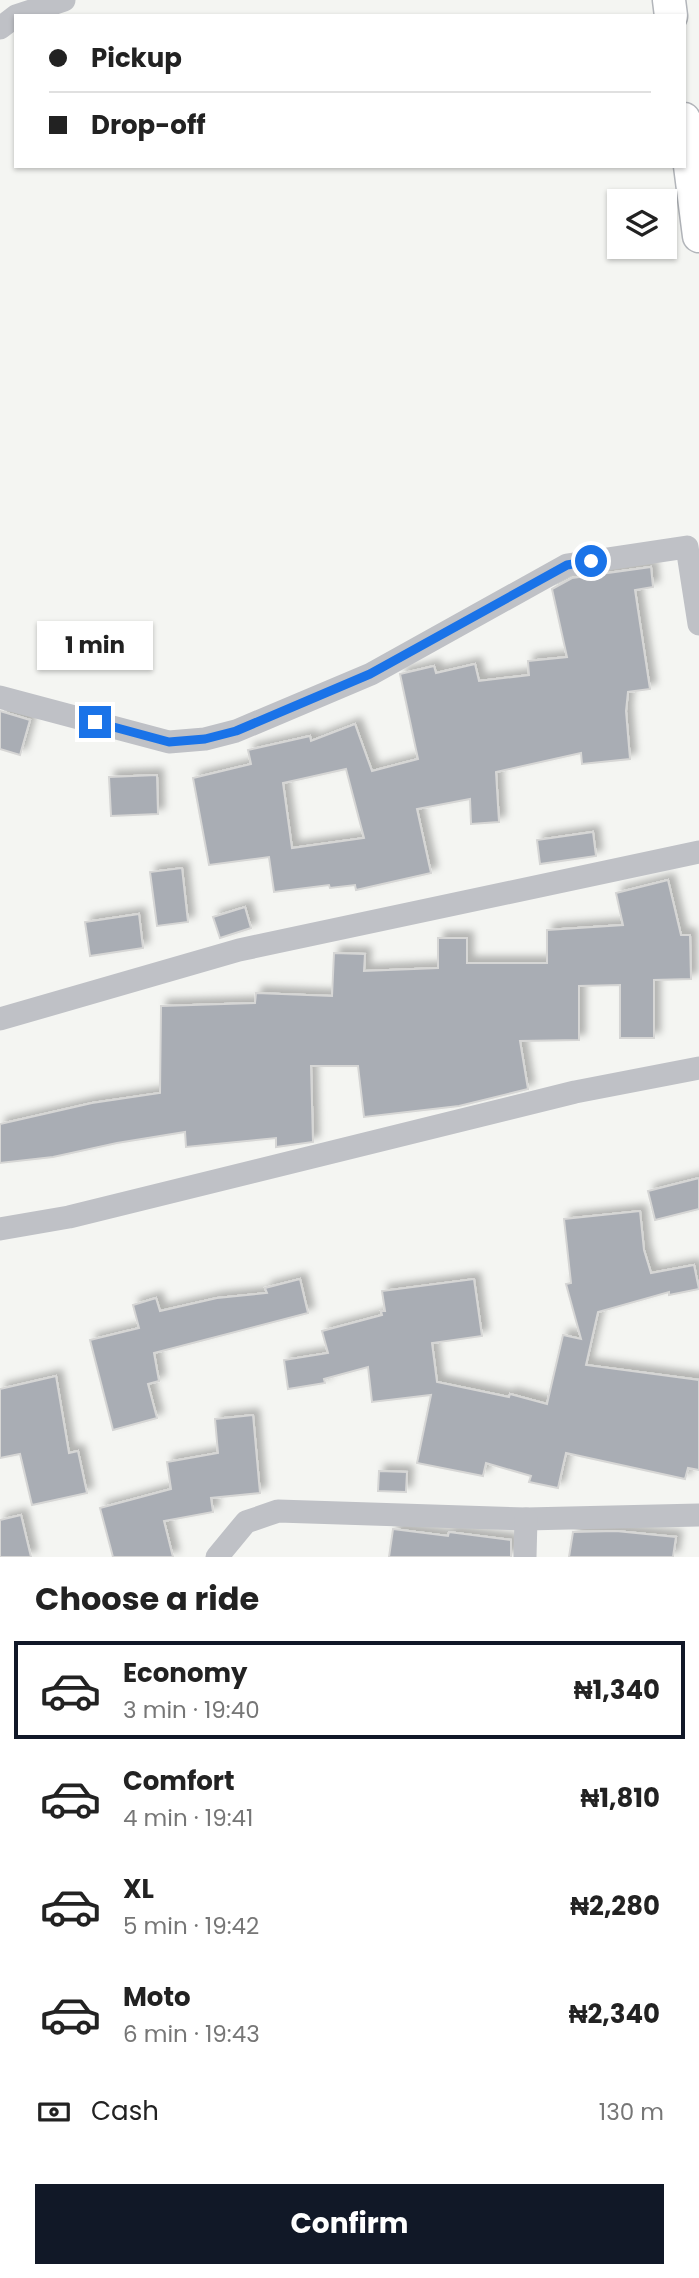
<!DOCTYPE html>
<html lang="en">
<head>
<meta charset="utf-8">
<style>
  body { margin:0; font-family:Poppins,sans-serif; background:#f2f2f2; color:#222; height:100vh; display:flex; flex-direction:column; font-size:26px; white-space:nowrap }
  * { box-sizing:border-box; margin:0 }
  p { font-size:23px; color:#767676 }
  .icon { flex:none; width:38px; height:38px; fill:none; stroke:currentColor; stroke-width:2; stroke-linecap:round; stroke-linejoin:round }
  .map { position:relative; height:1557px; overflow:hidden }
  .details { display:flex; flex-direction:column; background:#fff; flex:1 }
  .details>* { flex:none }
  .guide { position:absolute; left:14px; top:14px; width:672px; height:154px; border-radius:0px; box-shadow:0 2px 5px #0004; display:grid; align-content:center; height:154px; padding:0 35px; background:#fff }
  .controls { position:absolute; left:607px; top:189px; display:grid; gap:14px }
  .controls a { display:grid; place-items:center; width:70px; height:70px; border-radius:0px; background:#fff; box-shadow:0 2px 5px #0004; font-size:35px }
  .end { position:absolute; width:32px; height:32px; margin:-16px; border:9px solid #1a73e8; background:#fff; box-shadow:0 0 0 4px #fff }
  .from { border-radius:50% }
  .bubble { position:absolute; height:49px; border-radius:0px; background:#fff; box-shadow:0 2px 5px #0004; font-size:23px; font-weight:700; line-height:49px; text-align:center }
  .guide b { display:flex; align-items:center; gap:24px; height:66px; font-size:26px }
  .guide b+b { border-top:2px solid #e0e0e0 }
  .guide i { width:18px; height:18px; background:#222 }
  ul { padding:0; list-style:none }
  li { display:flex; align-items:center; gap:21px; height:98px; margin:0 14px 10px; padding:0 21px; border:4px solid transparent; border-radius:0px }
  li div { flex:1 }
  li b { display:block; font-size:26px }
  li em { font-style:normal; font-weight:700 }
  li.on { border-color:#111827 }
  li>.icon { width:63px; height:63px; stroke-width:1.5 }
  h2 { padding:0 35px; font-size:32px; line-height:84px }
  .pay { display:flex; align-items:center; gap:18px; height:77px; padding:0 35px; font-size:26px }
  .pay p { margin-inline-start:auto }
  .action { display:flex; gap:14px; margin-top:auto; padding:14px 35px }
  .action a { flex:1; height:80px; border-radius:0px; background:#111827; color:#fff; font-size:28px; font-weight:700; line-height:80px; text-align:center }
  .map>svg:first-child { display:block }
  .building { fill:#a9adb4; stroke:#d6d6d5; stroke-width:2; fill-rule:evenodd; filter:url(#shadow) }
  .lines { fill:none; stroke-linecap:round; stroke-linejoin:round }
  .secondary-casing { stroke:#b2b5ba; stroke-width:35 }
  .street { stroke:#bfc1c6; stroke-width:23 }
  .secondary { stroke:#fff; stroke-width:32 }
  .route { stroke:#1a73e8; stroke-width:9 }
</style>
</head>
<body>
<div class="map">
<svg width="699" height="1557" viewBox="0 0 699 1557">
  <defs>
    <filter id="shadow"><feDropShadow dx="6" dy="-6" stdDeviation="3.5" flood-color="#0004"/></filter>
  </defs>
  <rect width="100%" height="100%" fill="#f4f5f2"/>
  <g class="building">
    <path d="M651,567L653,587L635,590L650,689L628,692L626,711L630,759L582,764L581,753L496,772L499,822L471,824L470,799L417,809L431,873L356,890L355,885L330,888L329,885L274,892L269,857L209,865L193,778L251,764L248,750L310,736L311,741L355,724L372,771L418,759L400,674L434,666L436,673L475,664L479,681L529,675L528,661L567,657L552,589L572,578ZM346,769L364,838L292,848L283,783Z"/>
    <path d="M0,711L30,720L20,755L0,749Z"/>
    <path d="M157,775L158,814L111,816L109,777Z"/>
    <path d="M593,832L596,856L540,864L537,840Z"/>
    <path d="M182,868L188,922L157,926L150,872Z"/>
    <path d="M668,880L681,935H690L691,979L654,980V1038H620V985L579,986V1040L520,1041L528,1089L459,1106L364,1117L358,1066H311L313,1142L276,1147V1138L186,1147L185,1132L117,1143L53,1157L0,1163V1124L92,1103L160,1093L161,1006L255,1003L256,993L332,996L334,953L365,954L364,971L438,968V938H467V963H547V930L623,925L616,893Z"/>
    <path d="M245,907L251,928L220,938L213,917Z"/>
    <path d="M139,914L143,948L90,956L85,922Z"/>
    <path d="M699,1178V1209L655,1220L648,1191Z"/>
    <path d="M640,1211L644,1250L651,1273L694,1265L699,1289L669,1295V1292L598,1312L586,1365L699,1380V1470L688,1468L685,1479L566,1453L558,1488L529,1482L531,1476L486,1463L483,1476L417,1463L431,1395L372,1402L368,1367L324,1379L325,1383L288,1389L284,1360L328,1353L322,1331L382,1315L381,1311H385L382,1291L474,1279L482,1336L432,1343L437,1382L509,1397L510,1394L547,1404L563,1335L581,1339L566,1284L571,1283L564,1219Z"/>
    <path d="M300,1279L308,1313L154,1353L159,1381L148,1384L157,1418L113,1430L90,1340L139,1328L133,1305L156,1298L160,1311L217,1298L267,1293L265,1288Z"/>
    <path d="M56,1376L69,1453L78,1451L87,1493L32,1505L20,1454L0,1458V1389Z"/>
    <path d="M253,1415L260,1493L211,1498L213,1512L164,1521L173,1557H113L100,1508L171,1489L167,1462L218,1453L215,1419Z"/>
    <path d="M379,1471L407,1472L406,1492L378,1491Z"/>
    <path d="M21,1515L31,1557H0V1520Z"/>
    <path d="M393,1529L448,1536L449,1532L511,1540V1557H389Z"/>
    <path d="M616,1531L676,1537L673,1557H569L573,1532Z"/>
  </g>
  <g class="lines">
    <defs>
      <g id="secondary">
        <path d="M669,0L671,16"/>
        <path d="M684,119L699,236"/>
      </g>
    </defs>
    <use href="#secondary" class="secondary-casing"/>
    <g class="street">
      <path d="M0,28L16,16L64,0"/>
      <path d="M0,697L169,742L205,739L236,731L371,674L567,565L687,547L699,624"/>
      <path d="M0,1019L239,950L699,852"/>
      <path d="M0,1229L69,1217L575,1092L699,1068"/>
      <path d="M217,1557L246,1522L278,1511L526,1519L699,1515"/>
      <path d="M525,1557L526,1519"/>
    </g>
    <use href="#secondary" class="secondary"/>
  </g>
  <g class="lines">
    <path class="route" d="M95,722L169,742L205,739L236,731L370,674L567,565L591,561"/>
  </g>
</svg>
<div class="controls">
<a><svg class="icon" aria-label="layers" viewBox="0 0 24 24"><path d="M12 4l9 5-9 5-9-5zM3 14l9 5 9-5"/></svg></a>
</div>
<i class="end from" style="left:591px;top:561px"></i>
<i class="end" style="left:95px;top:722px"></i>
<div class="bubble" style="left:37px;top:621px;width:116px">1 min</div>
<div class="guide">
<b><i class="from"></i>Pickup</b>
<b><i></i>Drop-off</b>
</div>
</div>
<section class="details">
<h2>Choose a ride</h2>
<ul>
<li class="on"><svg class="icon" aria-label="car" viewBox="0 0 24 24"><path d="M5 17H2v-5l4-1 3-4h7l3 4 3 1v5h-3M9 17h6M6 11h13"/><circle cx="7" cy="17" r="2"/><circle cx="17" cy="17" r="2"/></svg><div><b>Economy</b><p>3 min · 19:40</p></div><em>₦1,340</em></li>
<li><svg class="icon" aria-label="car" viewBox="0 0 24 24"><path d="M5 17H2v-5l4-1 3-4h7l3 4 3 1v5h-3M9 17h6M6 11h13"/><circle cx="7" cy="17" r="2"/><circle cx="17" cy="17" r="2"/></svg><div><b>Comfort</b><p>4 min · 19:41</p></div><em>₦1,810</em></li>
<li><svg class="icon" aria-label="car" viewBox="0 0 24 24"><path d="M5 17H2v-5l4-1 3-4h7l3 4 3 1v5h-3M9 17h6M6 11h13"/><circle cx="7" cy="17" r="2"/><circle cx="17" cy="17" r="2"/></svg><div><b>XL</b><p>5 min · 19:42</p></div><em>₦2,280</em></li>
<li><svg class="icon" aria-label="car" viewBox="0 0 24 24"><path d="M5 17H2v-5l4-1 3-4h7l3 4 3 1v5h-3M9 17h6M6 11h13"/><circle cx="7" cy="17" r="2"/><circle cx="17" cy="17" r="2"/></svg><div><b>Moto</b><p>6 min · 19:43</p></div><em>₦2,340</em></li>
</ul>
<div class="pay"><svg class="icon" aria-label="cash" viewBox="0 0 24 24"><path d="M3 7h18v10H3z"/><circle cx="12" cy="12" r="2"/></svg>Cash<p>130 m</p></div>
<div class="action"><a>Confirm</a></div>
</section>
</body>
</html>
